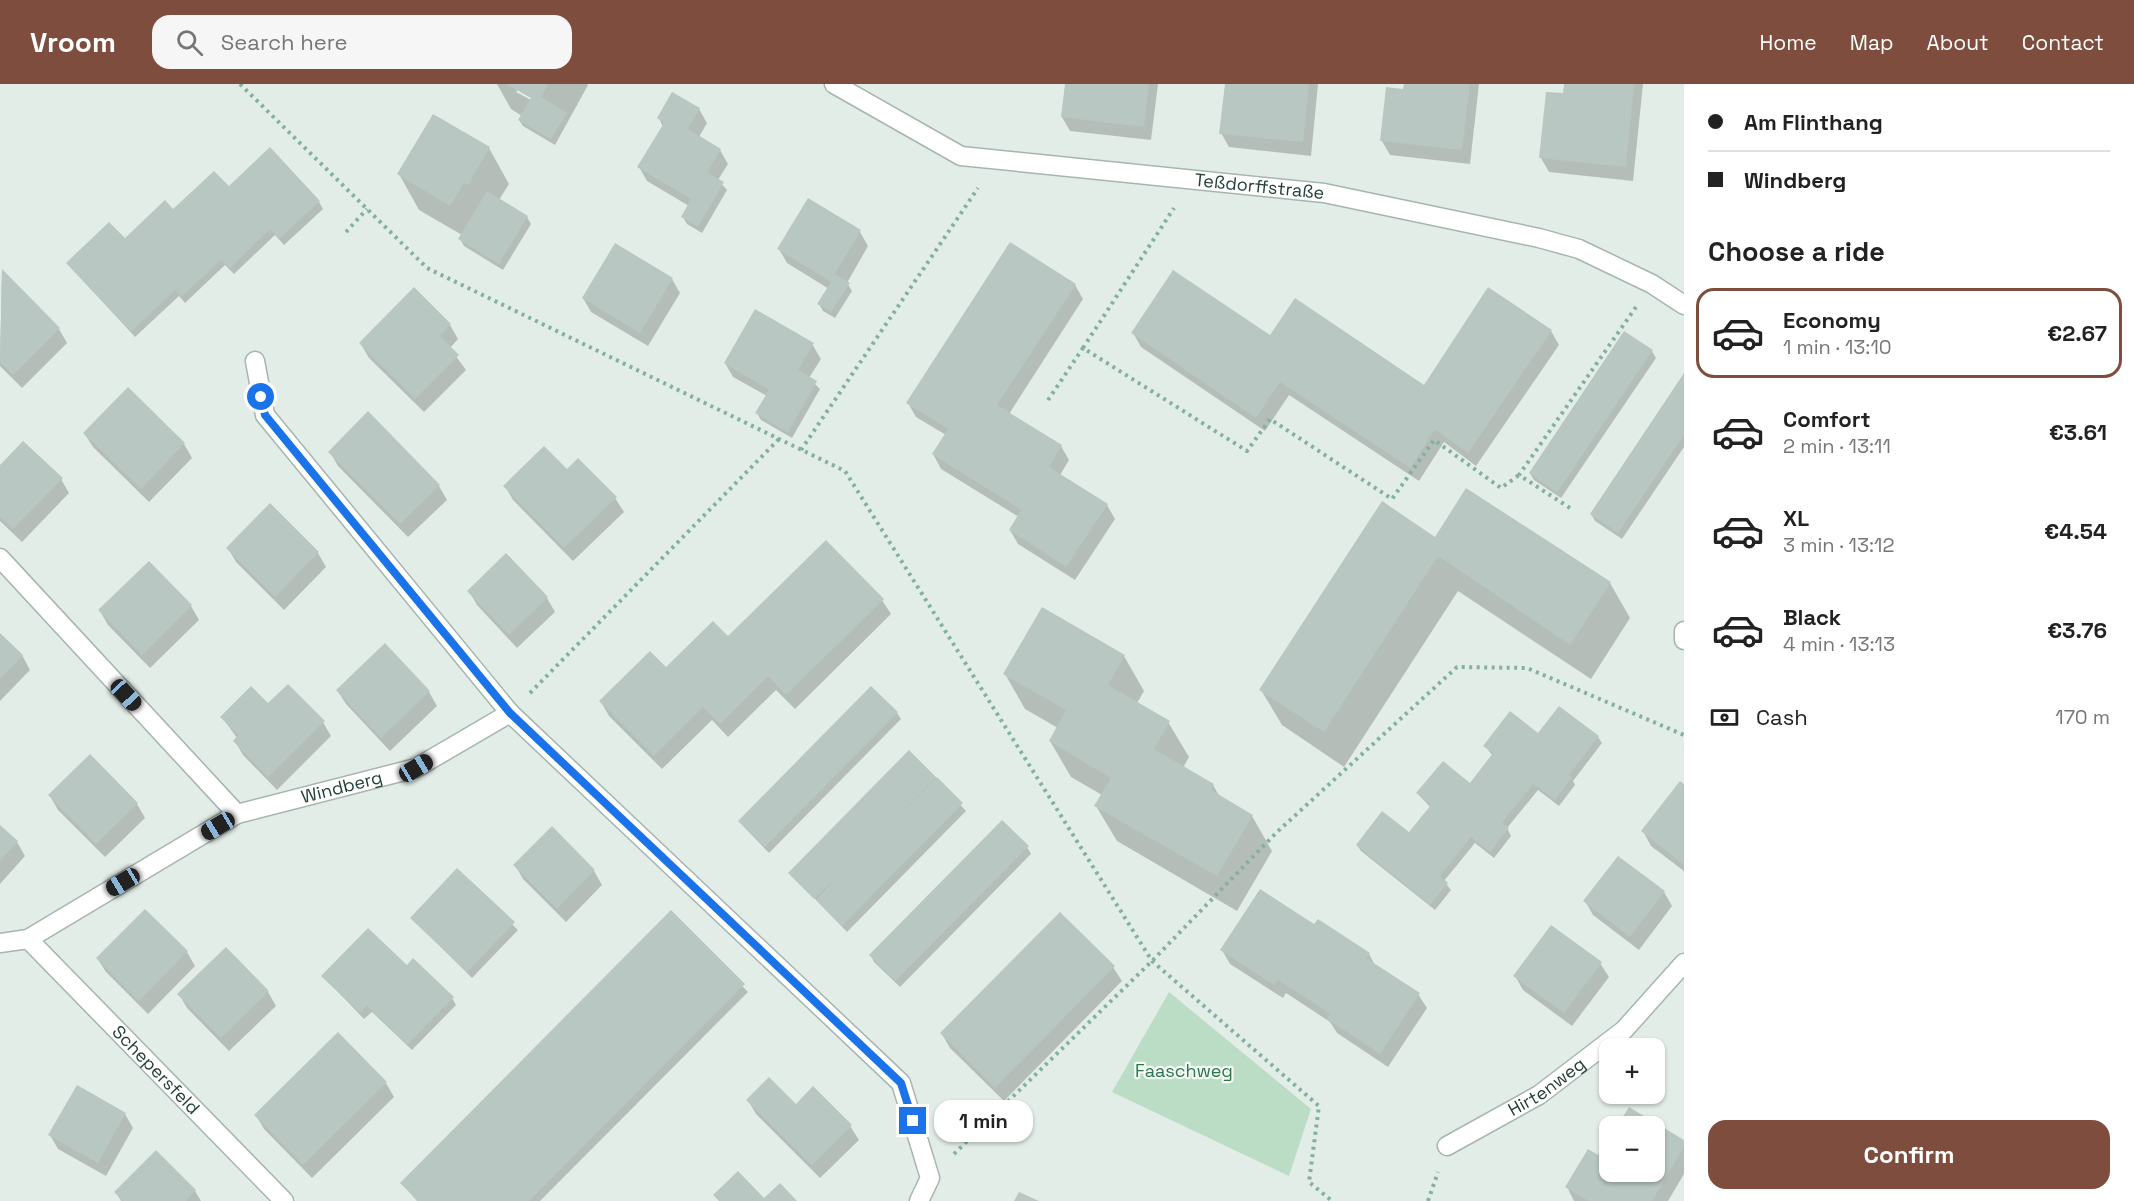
<!DOCTYPE html>
<html lang="en">
<head>
<meta charset="utf-8">
<style>
  body { margin:0; font-family:"Space Grotesk",sans-serif; background:#f6f6f6; color:#222; height:100vh; display:flex; flex-direction:column; font-size:22px; white-space:nowrap }
  * { box-sizing:border-box; margin:0 }
  p { font-size:20px; color:#767676 }
  .icon { flex:none; width:33px; height:33px; fill:none; stroke:currentColor; stroke-width:2; stroke-linecap:round; stroke-linejoin:round }
  .map { position:relative; flex:1; overflow:hidden }
  .panel { display:flex; flex-direction:column; background:#fff; width:450px }
  .panel>* { flex:none }
  .guide { display:grid; align-content:center; height:132px; padding:0 24px; background:#fff }
  .buttons { position:absolute; left:1599px; top:954px; display:grid; gap:12px }
  .buttons a { display:grid; place-items:center; width:66px; height:66px; border-radius:12px; background:#fff; box-shadow:0 2px 4px #0004; font-size:30px }
  .end { position:absolute; width:27px; height:27px; margin:-14px; border:8px solid #1a73e8; background:#fff; box-shadow:0 0 0 3px #fff }
  .from { border-radius:50% }
  .bubble { position:absolute; height:42px; border-radius:18px; background:#fff; box-shadow:0 2px 4px #0004; font-size:20px; font-weight:600; line-height:42px; text-align:center }
  .car { position:absolute; width:18px; height:36px; margin:-18px -9px; border-radius:8px; box-shadow:0 0 4px 2px #0007; background:linear-gradient(#222 24%,#8ab4d8 0 40%,#222 0 76%,#8ab4d8 0 86%,#222 0) }
  .guide b { display:flex; align-items:center; gap:21px; height:57px; font-size:22px }
  .guide b+b { border-top:2px solid #e0e0e0 }
  .guide i { width:15px; height:15px; background:#222 }
  ul { padding:0; list-style:none }
  li { display:flex; align-items:center; gap:18px; height:90px; margin:0 12px 9px; padding:0 12px; border:3px solid transparent; border-radius:18px }
  li div { flex:1 }
  li b { display:block; font-size:22px }
  li em { font-style:normal; font-weight:600 }
  li.current { border-color:#7f4d3d }
  li>.icon { width:54px; height:54px; stroke-width:1.5 }
  h2 { padding:0 24px; font-size:27px; line-height:72px }
  .pay { display:flex; align-items:center; gap:15px; height:66px; padding:0 24px; font-size:22px }
  .pay p { margin-inline-start:auto }
  .primary-button { display:flex; gap:12px; margin-top:auto; padding:12px 24px }
  .primary-button a { flex:1; height:69px; border-radius:18px; background:#7f4d3d; color:#fff; font-size:24px; font-weight:600; line-height:69px; text-align:center }
  header { display:flex; align-items:center; gap:36px; box-sizing:border-box; height:84px; padding:0 30px; background:#7f4d3d; color:#fff }
  header strong { font-size:28px }
  nav { display:flex; gap:33px; margin-inline-start:auto; font-size:21px }
  .search { width:420px; height:54px; background:#f6f6f6; display:flex; align-items:center; gap:15px; box-sizing:border-box; padding:0 21px; border-radius:18px; color:#767676; font-size:22px }
  main { display:flex; flex:1; min-height:0 }
  .map>svg:first-child { display:block }
  .green { fill:#bcddc5 }
  .shadow { fill:#0003; fill-rule:evenodd }
  .building { fill:#b8c7c1 }
  .lines { fill:none; stroke-linecap:round; stroke-linejoin:round }
  .street-casing { stroke:#a6b5af; stroke-width:21 }
  .path { stroke:#84b0a2; stroke-width:4; stroke-dasharray:3 4.5; stroke-linecap:butt }
  .street { stroke:#fff; stroke-width:18 }
  .route { stroke:#1a73e8; stroke-width:8 }
  .labels { text-anchor:middle; stroke-width:4.5; stroke-linejoin:round; paint-order:stroke }
  .street-label { font-size:18px; fill:#233e37; stroke:#f3f9f6 }
  .park-label { font-size:18px; fill:#2d7449; stroke:#f3f9f6 }
</style>
</head>
<body>
<header>
<strong>Vroom</strong>
<div class="search"><svg class="icon" aria-label="search" viewBox="0 0 24 24"><circle cx="10" cy="10" r="6"/><path d="M15 15l6 6"/></svg>Search here</div>
<nav><a>Home</a><a>Map</a><a>About</a><a>Contact</a></nav>
</header>
<main>
<div class="map">
<svg width="1684" height="1117" viewBox="0 0 1684 1117">
  <rect width="100%" height="100%" fill="#e3ede8"/>
  <path class="green" d="M1169,908L1311,1025L1289,1092L1112,1008Z"/>
  <g class="shadow">
    <path d="M497,0H587L588,1L555,61L523,42L519,36L522,32L511,25ZM518,5L533,14L531,16L516,8Z"/>
    <path d="M1066,0H1158L1151,56L1070,47L1062,33Z"/>
    <path d="M1226,0H1318L1311,72L1229,63L1221,49Z"/>
    <path d="M1405,0H1479L1470,80L1390,71L1382,57Z"/>
    <path d="M1565,0H1643L1633,97L1549,88L1541,74L1564,11Z"/>
    <path d="M699,25L707,39L699,53L720,66L728,80L718,96L727,106L702,149L687,140L683,133L689,122L647,97L639,83L663,43L659,34Z"/>
    <path d="M489,64L509,100L499,116L527,133L531,140L503,186L464,162L460,155L462,151L419,126L399,90Z"/>
    <path d="M229,104L319,118L323,125L284,161L275,151L234,190L225,181L185,219L179,212L135,253L68,180L125,156L173,127Z"/>
    <path d="M808,116L860,148L868,162L847,199L852,207L835,234L823,227L819,220L829,205L787,179L779,165Z"/>
    <path d="M1010,160L1075,201L1083,215L1009,330L1061,362L1069,376L1060,391L1107,421L1115,435L1075,496L1018,460L1010,446L1019,433L941,385L933,370L946,351L916,333L908,319Z"/>
    <path d="M2,187L59,245L67,259L22,304L0,282Z"/>
    <path d="M672,195L680,209L648,262L591,228L583,214Z"/>
    <path d="M414,205L450,241L458,255L450,264L466,286L424,328L369,274L361,260Z"/>
    <path d="M1551,247L1559,261L1476,382L1444,358L1419,397L1289,311L1265,347L1141,263L1133,249L1271,253L1424,303Z"/>
    <path d="M812,260L821,275L809,294L820,305L792,354L761,336L757,329L767,312L733,293L725,279Z"/>
    <path d="M1652,267L1656,274L1561,414L1534,396L1530,389Z"/>
    <path d="M1684,292V363L1622,455L1595,437L1591,430Z"/>
    <path d="M128,305L184,360L192,374L149,418L93,363L84,349Z"/>
    <path d="M368,329L439,402L447,416L408,453L338,382L330,368Z"/>
    <path d="M0,383L61,395L69,409L22,458L0,437Z"/>
    <path d="M567,387L615,414L624,428L573,477L513,416L505,402Z"/>
    <path d="M1436,455L1610,499L1630,534L1591,595L1458,507L1344,683L1282,641L1261,606Z"/>
    <path d="M228,464L318,469L326,483L284,526L236,478Z"/>
    <path d="M469,507L547,514L555,528L517,564L477,521Z"/>
    <path d="M882,516L891,530L795,625L776,606L728,653L712,636L662,685L609,632L601,618L728,554Z"/>
    <path d="M191,522L199,536L150,584L108,541L100,527Z"/>
    <path d="M0,551L22,571L30,586L0,617Z"/>
    <path d="M1124,572L1144,607L1137,619L1168,638L1189,673L1183,684L1213,701L1220,713L1252,732L1272,767L1237,827L1117,757L1096,722L1102,711L1071,693L1050,657L1058,644L1025,625L1005,590Z"/>
    <path d="M337,606L429,608L437,622L390,667L346,620Z"/>
    <path d="M268,621L323,638L331,652L277,706L243,671L235,657L237,654L222,633Z"/>
    <path d="M897,629L901,635L769,769L744,743L740,737Z"/>
    <path d="M1539,652L1598,653L1602,659L1573,697L1575,701L1559,722L1538,706L1507,744L1511,752L1494,774L1475,759L1444,797L1451,806L1435,826L1361,767L1357,761L1409,751L1431,724L1418,710L1470,701L1493,672L1485,662Z"/>
    <path d="M935,693L966,727L847,848L790,789Z"/>
    <path d="M1684,702V787L1651,762L1643,747Z"/>
    <path d="M50,712L137,720L145,734L105,773L58,726Z"/>
    <path d="M0,743L17,758L25,772L0,800Z"/>
    <path d="M552,744L594,787L602,801L566,838L523,795L515,781Z"/>
    <path d="M1027,763L1031,770L900,903L874,878L871,871Z"/>
    <path d="M457,786L518,846L472,894L412,834Z"/>
    <path d="M1664,808L1672,822L1639,866L1593,831L1585,817Z"/>
    <path d="M145,827L187,868L195,882L148,930L106,888L97,874Z"/>
    <path d="M671,829L748,908L540,1117H417L402,1099Z"/>
    <path d="M1315,842L1369,870L1376,883L1418,910L1427,924L1388,983L1337,949L1330,938L1315,928L1286,909L1283,914L1230,880L1222,866Z"/>
    <path d="M1600,879L1609,893L1572,942L1523,906L1515,892Z"/>
    <path d="M407,883L452,914L456,921L412,966L372,928L364,935L323,892Z"/>
    <path d="M1113,883L1122,897L1004,1017L950,964L942,950Z"/>
    <path d="M268,908L276,922L229,967L187,924L179,910Z"/>
    <path d="M386,999L394,1013L312,1094L264,1045L256,1031Z"/>
    <path d="M748,1016L850,1042L859,1056L820,1094L756,1030Z"/>
    <path d="M1629,1025L1684,1058V1090L1668,1117H1574L1567,1103L1610,1088H1654V1042H1619Z"/>
    <path d="M125,1030L133,1044L106,1092L58,1065L50,1051Z"/>
    <path d="M156,1068L195,1107L201,1117H121L116,1108Z"/>
  </g>
  <g class="building">
    <path d="M506,0H548L541,13L567,29L551,55L518,36L531,14Z"/>
    <path d="M1065,0H1149L1144,43L1061,33Z"/>
    <path d="M1225,0H1309L1303,58L1219,50Z"/>
    <path d="M1404,0H1470L1462,66L1380,57L1386,3L1403,5Z"/>
    <path d="M1564,0H1634L1626,83L1539,74L1546,8L1563,9Z"/>
    <path d="M672,8L700,24L688,45L721,65L707,88L724,98L698,143L681,133L691,115L637,83L664,39L657,34Z"/>
    <path d="M433,30L490,63L468,101L464,99L450,122L397,90Z"/>
    <path d="M270,63L320,117L279,155L270,145L230,184L221,176L181,213L175,206L131,248L66,179L109,138L125,154L165,116L173,125L214,87L229,102Z"/>
    <path d="M487,107L528,132L499,180L458,155Z"/>
    <path d="M808,114L861,146L835,190L850,199L831,228L817,220L831,198L777,165Z"/>
    <path d="M1010,158L1076,200L997,321L1062,361L1049,383L1108,420L1066,483L1009,446L1021,426L932,370L948,345L906,319Z"/>
    <path d="M615,159L673,194L640,249L582,214Z"/>
    <path d="M2,185L60,244L13,291L0,278Z"/>
    <path d="M1173,186L1270,251L1295,214L1424,301L1488,203L1552,246L1468,369L1435,345L1410,384L1280,298L1256,334L1131,249Z"/>
    <path d="M414,203L451,240L440,252L459,271L415,315L359,259Z"/>
    <path d="M755,225L814,259L798,286L817,297L788,349L755,329L769,306L724,279Z"/>
    <path d="M1624,247L1653,266L1557,409L1529,389Z"/>
    <path d="M1684,289V351L1618,449L1590,430Z"/>
    <path d="M128,303L185,359L141,405L83,349Z"/>
    <path d="M368,327L440,401L400,440L328,368Z"/>
    <path d="M23,357L63,394L13,445L0,433V381Z"/>
    <path d="M544,362L567,385L578,374L617,413L564,464L503,402Z"/>
    <path d="M1466,404L1611,498L1570,561L1438,472L1324,648L1259,606L1382,417L1435,453Z"/>
    <path d="M270,419L319,468L275,513L226,464Z"/>
    <path d="M826,456L884,515L786,611L768,592L720,640L703,623L654,672L599,617L650,567L666,583L713,537L728,552Z"/>
    <path d="M506,469L548,513L509,551L467,507Z"/>
    <path d="M149,477L192,521L142,571L98,526Z"/>
    <path d="M1042,523L1125,571L1108,601L1170,637L1154,665L1214,700L1211,706L1253,731L1217,792L1094,722L1111,694L1049,657L1066,626L1003,590Z"/>
    <path d="M0,549L23,571L0,595Z"/>
    <path d="M385,559L430,607L381,654L336,606Z"/>
    <path d="M288,600L325,637L268,693L233,657L238,651L220,633L251,602L268,619Z"/>
    <path d="M871,602L898,628L765,763L738,737Z"/>
    <path d="M1559,622L1599,652L1569,691L1572,693L1555,716L1533,700L1502,739L1509,744L1490,768L1471,753L1440,792L1448,799L1430,821L1356,761L1382,727L1409,748L1431,721L1416,709L1443,677L1470,699L1493,669L1483,662L1510,627L1538,649Z"/>
    <path d="M909,666L936,693L865,765L937,693L963,719L842,842L816,816L839,791L814,815L788,789Z"/>
    <path d="M90,670L138,719L96,760L48,711Z"/>
    <path d="M1680,697L1684,700V781L1641,747Z"/>
    <path d="M1002,736L1029,762L895,897L869,871Z"/>
    <path d="M0,741L18,757L0,777Z"/>
    <path d="M552,742L595,786L557,825L513,781Z"/>
    <path d="M1618,772L1665,807L1630,853L1583,817Z"/>
    <path d="M457,784L515,838L467,888L410,834Z"/>
    <path d="M1260,805L1314,840L1318,835L1370,869L1366,874L1420,909L1380,970L1327,935L1330,930L1306,914L1278,896L1274,901L1220,866Z"/>
    <path d="M145,825L188,867L139,917L96,874Z"/>
    <path d="M671,826L745,900L529,1117H418L400,1099Z"/>
    <path d="M1060,828L1115,882L995,1004L940,949Z"/>
    <path d="M1551,841L1602,878L1564,929L1513,892Z"/>
    <path d="M368,844L407,881L413,874L454,913L407,961L367,922L360,929L321,892Z"/>
    <path d="M226,863L269,907L221,954L177,910Z"/>
    <path d="M338,948L387,998L303,1081L254,1031Z"/>
    <path d="M769,993L796,1020L813,1002L852,1041L812,1081L746,1016Z"/>
    <path d="M77,1001L126,1029L98,1079L48,1051Z"/>
    <path d="M1629,1023L1684,1056V1063L1652,1117H1588L1565,1103L1588,1065L1600,1072L1610,1056V1088H1654V1042H1617Z"/>
    <path d="M156,1066L196,1106L186,1117H123L114,1108Z"/>
    <path d="M738,1087L764,1114L780,1099L797,1117H719L713,1111Z"/>
    <path d="M1019,1108L1039,1117H1014Z"/>
  </g>
  <g class="lines">
    <defs>
      <g id="street">
        <path id="s1" d="M834,0L961,72L1324,109L1539,154L1579,165L1652,200L1684,221"/>
        <path d="M255,277L265,331L510,629"/>
        <path d="M0,474L237,730"/>
        <path d="M1684,547V556"/>
        <path id="s2" d="M28,855L284,1117"/>
        <path id="s3" d="M0,859L28,855L237,730L416,684L510,629L901,999L930,1094L919,1117"/>
        <path id="s4" d="M1447,1062L1539,1011L1624,946L1684,879"/>
      </g>
    </defs>
    <use href="#street" class="street-casing"/>
    <g class="path">
      <path d="M240,0L427,184L845,387L1152,877L1319,1022L1309,1098L1332,1117"/>
      <path d="M346,148L367,125"/>
      <path d="M1083,264L1174,124"/>
      <path d="M1048,316L1083,264L1247,367L1270,335L1392,415L1434,356L1501,404L1519,391"/>
      <path d="M801,366L978,104"/>
      <path d="M1570,424L1519,391L1636,223"/>
      <path d="M530,609L779,355"/>
      <path d="M954,1070L1152,877L1276,749L1457,583L1527,584L1684,651"/>
      <path d="M1428,1117L1438,1088"/>
    </g>
    <use href="#street" class="street"/>
  </g>
  <g class="lines">
    <path class="route" d="M261,313L265,331L510,629L901,999L913,1037"/>
  </g>
  <g class="labels">
    <g class="street-label">
      <text dy="6" stroke="none"><textPath href="#s1" startOffset="446">Teßdorffstraße</textPath></text>
      <text dy="6" stroke="none"><textPath href="#s3" startOffset="380">Windberg</textPath></text>
      <text dy="6" stroke="none"><textPath href="#s2" startOffset="183">Schepersfeld</textPath></text>
      <text dy="6" stroke="none"><textPath href="#s4" startOffset="116">Hirtenweg</textPath></text>
    </g>
    <g class="park-label">
      <text x="1184" y="993">Faaschweg</text>
    </g>
  </g>
</svg>
<div class="buttons">
<a>+</a>
<a>−</a>
</div>
<i class="end from" style="left:261px;top:313px"></i>
<i class="end" style="left:913px;top:1037px"></i>
<div class="bubble" style="left:934px;top:1016px;width:99px">1 min</div>
<i class="car" style="left:126px;top:611px;rotate:137deg"></i>
<i class="car" style="left:416px;top:684px;rotate:59deg"></i>
<i class="car" style="left:218px;top:742px;rotate:239deg"></i>
<i class="car" style="left:123px;top:798px;rotate:239deg"></i>
</div>
<section class="panel">
<div class="guide">
<b><i class="from"></i>Am Flinthang</b>
<b><i></i>Windberg</b>
</div>
<h2>Choose a ride</h2>
<ul>
<li class="current"><svg class="icon" aria-label="car" viewBox="0 0 24 24"><path d="M5 17H2v-5l4-1 3-4h7l3 4 3 1v5h-3M9 17h6M6 11h13"/><circle cx="7" cy="17" r="2"/><circle cx="17" cy="17" r="2"/></svg><div><b>Economy</b><p>1 min · 13:10</p></div><em>€2.67</em></li>
<li><svg class="icon" aria-label="car" viewBox="0 0 24 24"><path d="M5 17H2v-5l4-1 3-4h7l3 4 3 1v5h-3M9 17h6M6 11h13"/><circle cx="7" cy="17" r="2"/><circle cx="17" cy="17" r="2"/></svg><div><b>Comfort</b><p>2 min · 13:11</p></div><em>€3.61</em></li>
<li><svg class="icon" aria-label="car" viewBox="0 0 24 24"><path d="M5 17H2v-5l4-1 3-4h7l3 4 3 1v5h-3M9 17h6M6 11h13"/><circle cx="7" cy="17" r="2"/><circle cx="17" cy="17" r="2"/></svg><div><b>XL</b><p>3 min · 13:12</p></div><em>€4.54</em></li>
<li><svg class="icon" aria-label="car" viewBox="0 0 24 24"><path d="M5 17H2v-5l4-1 3-4h7l3 4 3 1v5h-3M9 17h6M6 11h13"/><circle cx="7" cy="17" r="2"/><circle cx="17" cy="17" r="2"/></svg><div><b>Black</b><p>4 min · 13:13</p></div><em>€3.76</em></li>
</ul>
<div class="pay"><svg class="icon" aria-label="cash" viewBox="0 0 24 24"><path d="M3 7h18v10H3z"/><circle cx="12" cy="12" r="2"/></svg>Cash<p>170 m</p></div>
<div class="primary-button"><a>Confirm</a></div>
</section>
</main>
</body>
</html>
